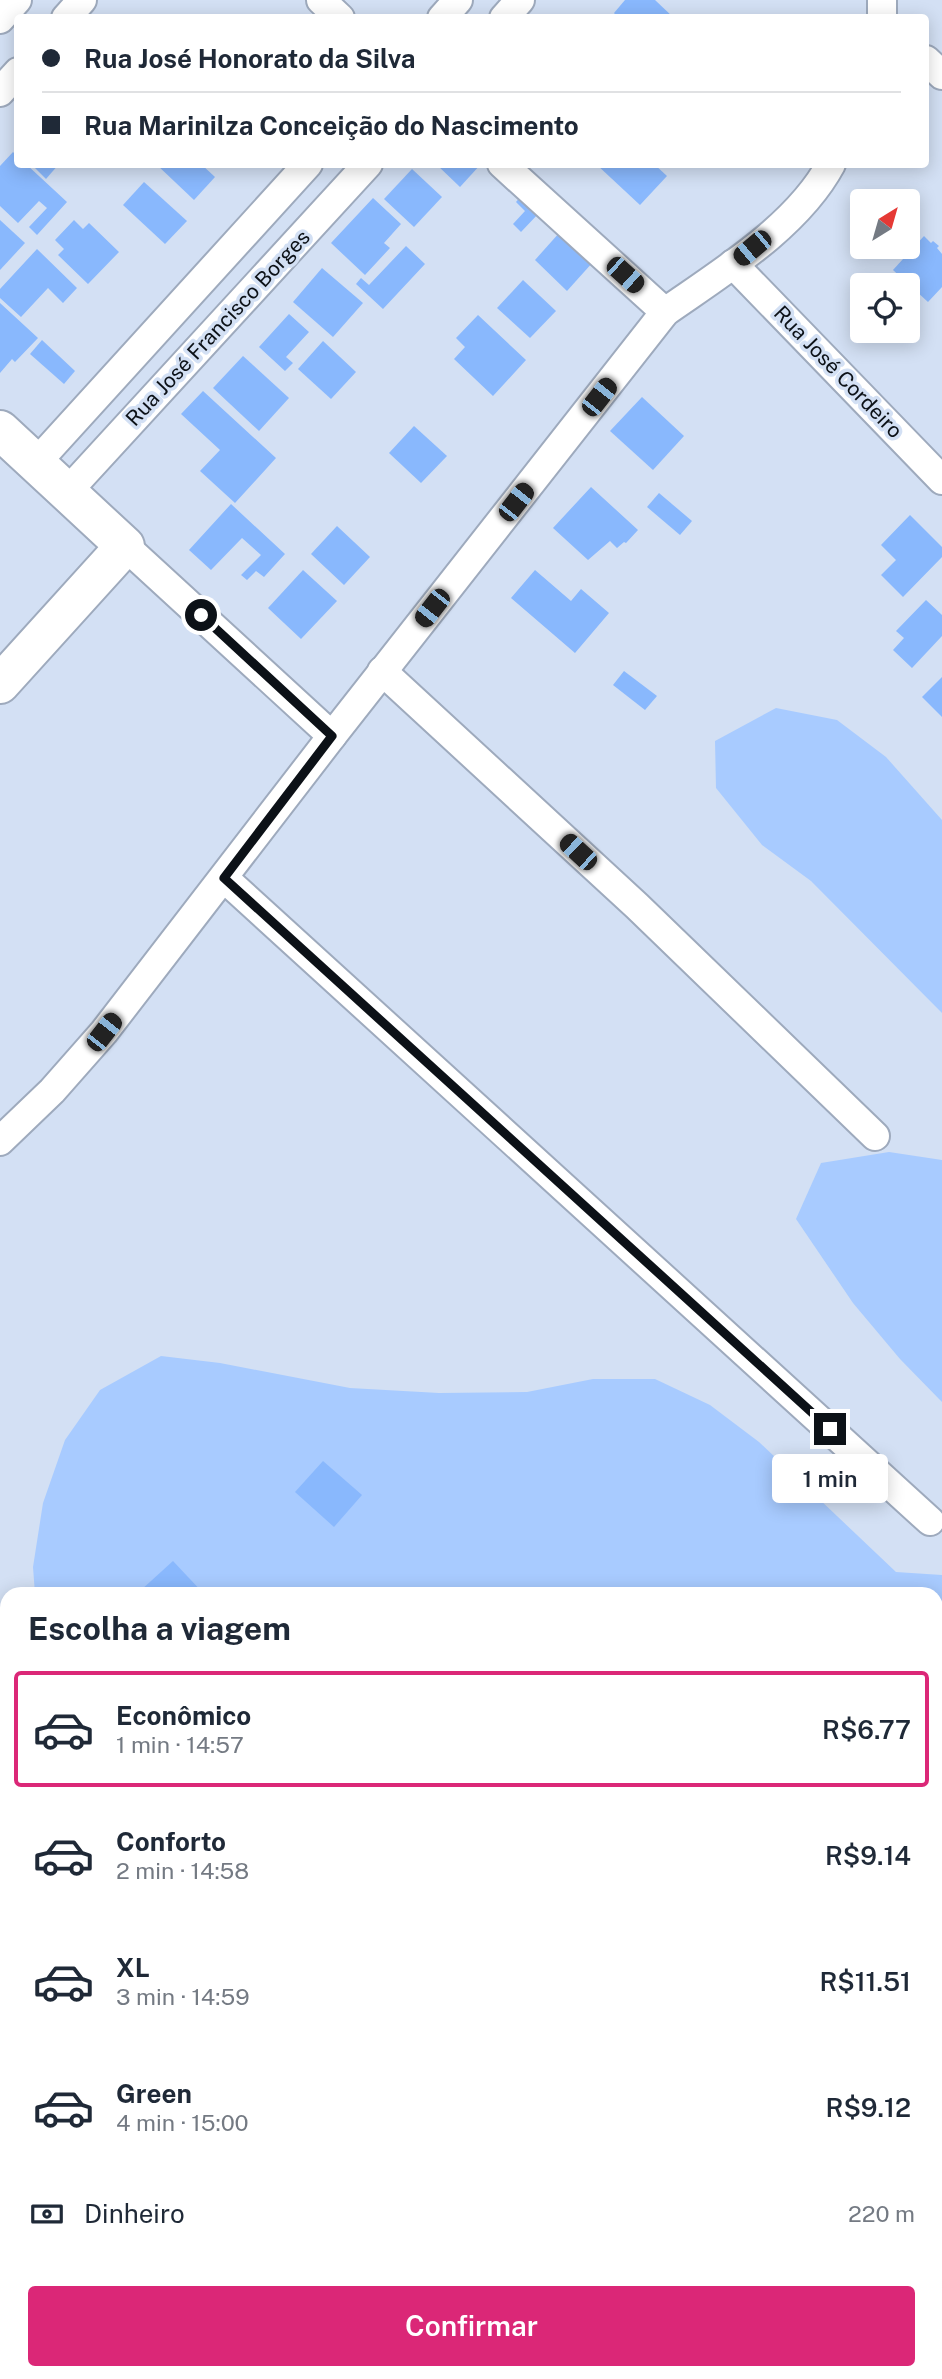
<!DOCTYPE html>
<html lang="pt">
<head>
<meta charset="utf-8">
<style>
  body { margin:0; font-family:"Public Sans",sans-serif; background:#f6f6f7; color:#1f2937; height:100vh; display:flex; flex-direction:column; font-size:26px; white-space:nowrap }
  * { box-sizing:border-box; margin:0 }
  p { font-size:23px; color:#747a83 }
  .icon { flex:none; width:38px; height:38px; fill:none; stroke:currentColor; stroke-width:2; stroke-linecap:round; stroke-linejoin:round }
  .map { position:relative; flex:1; overflow:hidden }
  .drawer { position:absolute; left:0px; top:1587px; width:943px; height:793px; display:flex; flex-direction:column; background:#fff; border-radius:21px 21px 0 0; box-shadow:0 4px 18px #0003 }
  .drawer>* { flex:none }
  .guide { position:absolute; left:14px; top:14px; width:915px; height:154px; border-radius:7px; box-shadow:0 4px 18px #0003; display:grid; align-content:center; height:154px; padding:0 28px; background:#fff }
  .needle { width:46px; rotate:37deg }
  .controls { position:absolute; left:850px; top:189px; display:grid; gap:14px }
  .controls a { display:grid; place-items:center; width:70px; height:70px; border-radius:7px; background:#fff; box-shadow:0 4px 18px #0003; font-size:35px }
  .end { position:absolute; width:32px; height:32px; margin:-16px; border:9px solid #0c1117; background:#fff; box-shadow:0 0 0 4px #fff }
  .from { border-radius:50% }
  .bubble { position:absolute; height:49px; border-radius:7px; background:#fff; box-shadow:0 4px 18px #0003; font-size:23px; font-weight:600; line-height:49px; text-align:center }
  .car { position:absolute; width:21px; height:42px; margin:-21px -10px; border-radius:9px; box-shadow:0 0 5px 2px #0007; background:linear-gradient(#222 24%,#8ab4d8 0 40%,#222 0 76%,#8ab4d8 0 86%,#222 0) }
  .guide b { display:flex; align-items:center; gap:24px; height:66px; font-size:26px }
  .guide b+b { border-top:2px solid #e0e1e3 }
  .guide i { width:18px; height:18px; background:#1f2937 }
  ul { padding:0; list-style:none }
  li { display:flex; align-items:center; gap:21px; height:116px; margin:0 14px 10px; padding:0 14px; border:4px solid transparent; border-radius:7px }
  li div { flex:1 }
  li b { display:block; font-size:26px }
  li em { font-style:normal; font-weight:600 }
  li.selected { border-color:#db2777 }
  li>.icon { width:63px; height:63px; stroke-width:1.5 }
  h2 { padding:0 28px; font-size:32px; line-height:84px }
  .pay { display:flex; align-items:center; gap:18px; height:77px; padding:0 28px; font-size:26px }
  .pay p { margin-inline-start:auto }
  .primary-button { display:flex; gap:14px; margin-top:auto; padding:14px 28px }
  .primary-button a { flex:1; height:80px; border-radius:7px; background:#db2777; color:#fff; font-size:28px; font-weight:600; line-height:80px; text-align:center }
  .map>svg:first-child { display:block }
  .green { fill:#a8cbff }
  .building { fill:#89b8fd }
  .lines { fill:none; stroke-linecap:round; stroke-linejoin:round }
  .street-casing { stroke:#9eaabd; stroke-width:32 }
  .secondary-casing { stroke:#9eaabd; stroke-width:42 }
  .highway-casing { stroke:#5175ab; stroke-width:42 }
  .street { stroke:#fff; stroke-width:28 }
  .secondary { stroke:#fff; stroke-width:38 }
  .highway { stroke:#76abfa; stroke-width:38 }
  .route { stroke:#0c1117; stroke-width:9 }
  .labels { text-anchor:middle; stroke-width:7; stroke-linejoin:round; paint-order:stroke }
  .street-label { font-size:21px; fill:#0c1117; stroke:#d3e0f4 }
</style>
</head>
<body>
<div class="map">
<svg width="942" height="2379" viewBox="0 0 942 2379">
  <rect width="100%" height="100%" fill="#d3e0f4"/>
  <g class="green">
    <path d="M776,708L837,720L886,757L942,820V1013L811,881L762,845L716,788L715,741Z"/>
    <path d="M889,1152L942,1160V1402L900,1359L853,1303L796,1219L821,1163Z"/>
    <path d="M161,1356L220,1363L350,1388L439,1393L527,1392L593,1379H655L710,1405L759,1442L896,1572L942,1575V1804L936,1809V1594H35L33,1567L43,1503L65,1440L100,1390Z"/>
    <path d="M942,1970V2379H517L523,2373H936V1976Z"/>
    <path d="M7,2317V2373H371L366,2379H0V2325Z"/>
  </g>
  <g class="building">
    <path d="M625,0H655L674,18H618L614,13Z"/>
    <path d="M13,152L18,157V164H26L67,202L37,235L29,227L47,208L39,201L18,223L0,206V166Z"/>
    <path d="M31,164H59L46,179Z"/>
    <path d="M156,164H201L215,177L194,200Z"/>
    <path d="M436,164H481L460,187Z"/>
    <path d="M596,164H654L667,176L640,205Z"/>
    <path d="M412,169L442,197L414,227L384,199Z"/>
    <path d="M144,182L187,221L165,244L123,205Z"/>
    <path d="M521,196L539,213L521,232L513,224L525,211L516,202Z"/>
    <path d="M373,198L401,224L384,243L390,248L365,275L331,243Z"/>
    <path d="M0,220L25,243L0,270Z"/>
    <path d="M74,220L83,229L89,223L119,252L88,284L58,255L64,249L55,240Z"/>
    <path d="M560,232L593,262L567,291L535,260Z"/>
    <path d="M924,236L931,243L933,241L939,246L937,248L942,254V287L928,302L893,270Z"/>
    <path d="M406,246L425,264L383,309L356,284L361,278L369,285Z"/>
    <path d="M37,249L77,288L63,303L48,288L21,317L0,298V289Z"/>
    <path d="M322,268L363,303L333,337L293,302Z"/>
    <path d="M523,280L556,311L530,338L497,308Z"/>
    <path d="M0,303L38,338L15,362L12,359L0,373Z"/>
    <path d="M289,314L309,332L286,357L293,363L285,371L259,347Z"/>
    <path d="M478,315L526,360L493,396L454,359L465,347L456,338Z"/>
    <path d="M42,340L75,371L64,384L30,354Z"/>
    <path d="M323,341L356,372L331,399L298,369Z"/>
    <path d="M243,356L289,398L259,431L213,388Z"/>
    <path d="M203,391L276,458L235,503L200,471L220,450L181,414Z"/>
    <path d="M642,397L684,436L653,470L610,431Z"/>
    <path d="M414,426L447,456L421,483L389,453Z"/>
    <path d="M591,487L638,530L626,543L624,542L617,548L610,541L588,560L553,528Z"/>
    <path d="M659,493L692,521L680,535L647,507Z"/>
    <path d="M231,504L285,554L264,577L256,571L247,580L241,575L261,555L242,538L211,570L189,550Z"/>
    <path d="M910,515L942,547V557L903,597L881,575L896,560L881,545Z"/>
    <path d="M337,526L370,557L344,585L311,554Z"/>
    <path d="M303,570L337,601L301,639L268,608Z"/>
    <path d="M535,570L571,601L581,589L609,613L575,653L511,598Z"/>
    <path d="M926,600L942,615V636L912,668L893,650L904,638L896,631Z"/>
    <path d="M624,671L657,696L645,710L613,685Z"/>
    <path d="M942,677V717L922,697Z"/>
    <path d="M323,1461L362,1495L334,1527L295,1492Z"/>
    <path d="M173,1561L204,1594H143L140,1591Z"/>
  </g>
  <g class="lines">
    <defs>
      <g id="street">
        <path d="M321,0L340,18"/>
        <path d="M66,18L82,0"/>
        <path d="M442,18L458,0"/>
        <path d="M504,18L520,0"/>
        <path d="M882,18V0"/>
        <path d="M0,19L17,0"/>
        <path d="M926,60L942,75"/>
        <path d="M0,92L18,72"/>
        <path d="M502,164L665,312"/>
        <path d="M733,264L942,480"/>
        <path d="M36,463L308,164"/>
        <path d="M67,492L368,164"/>
        <path d="M125,546L332,736"/>
        <path d="M382,671L637,906L875,1136"/>
        <path d="M224,878L930,1521"/>
        <path d="M0,1141L52,1091L104,1032L332,736L665,312C722,272 797,227 831,164"/>
      </g>
      <path id="secondary" d="M0,430L125,546L0,684"/>
      <g id="highway">
        <path d="M936,1937L942,1931"/>
        <path d="M471,2379L477,2373"/>
      </g>
    </defs>
    <use href="#street" class="street-casing"/>
    <use href="#secondary" class="secondary-casing"/>
    <use href="#highway" class="highway-casing"/>
    <use href="#street" class="street"/>
    <use href="#secondary" class="secondary"/>
    <use href="#highway" class="highway"/>
  </g>
  <g class="lines">
    <path class="route" d="M201,615L332,736L224,878L830,1429"/>
  </g>
  <g class="labels">
    <g class="street-label">
      <text transform="translate(218 328) rotate(-47)" y="7">Rua José Francisco Borges</text>
      <text transform="translate(838 372) rotate(46)" y="7">Rua José Cordeiro</text>
    </g>
  </g>
</svg>
<div class="controls">
<a><svg class="needle" viewBox="-14 -14 28 28"><path d="M0-13l5 13h-10z" fill="#e53935"/><path d="M0 13l5-13h-10z" fill="#747a83"/></svg></a>
<a><svg class="icon" aria-label="locate" viewBox="0 0 24 24"><circle cx="12" cy="12" r="6"/><path d="M12 2v4M12 18v4M2 12h4M18 12h4"/></svg></a>
</div>
<i class="end from" style="left:201px;top:615px"></i>
<i class="end" style="left:830px;top:1429px"></i>
<div class="bubble" style="left:772px;top:1454px;width:116px">1 min</div>
<i class="car" style="left:752px;top:248px;rotate:230deg"></i>
<i class="car" style="left:625px;top:275px;rotate:132deg"></i>
<i class="car" style="left:599px;top:397px;rotate:38deg"></i>
<i class="car" style="left:516px;top:502px;rotate:38deg"></i>
<i class="car" style="left:432px;top:608px;rotate:218deg"></i>
<i class="car" style="left:578px;top:852px;rotate:313deg"></i>
<i class="car" style="left:104px;top:1032px;rotate:38deg"></i>
<div class="guide">
<b><i class="from"></i>Rua José Honorato da Silva</b>
<b><i></i>Rua Marinilza Conceição do Nascimento</b>
</div>
<section class="drawer">
<h2>Escolha a viagem</h2>
<ul>
<li class="selected"><svg class="icon" aria-label="car" viewBox="0 0 24 24"><path d="M5 17H2v-5l4-1 3-4h7l3 4 3 1v5h-3M9 17h6M6 11h13"/><circle cx="7" cy="17" r="2"/><circle cx="17" cy="17" r="2"/></svg><div><b>Econômico</b><p>1 min · 14:57</p></div><em>R$6.77</em></li>
<li><svg class="icon" aria-label="car" viewBox="0 0 24 24"><path d="M5 17H2v-5l4-1 3-4h7l3 4 3 1v5h-3M9 17h6M6 11h13"/><circle cx="7" cy="17" r="2"/><circle cx="17" cy="17" r="2"/></svg><div><b>Conforto</b><p>2 min · 14:58</p></div><em>R$9.14</em></li>
<li><svg class="icon" aria-label="car" viewBox="0 0 24 24"><path d="M5 17H2v-5l4-1 3-4h7l3 4 3 1v5h-3M9 17h6M6 11h13"/><circle cx="7" cy="17" r="2"/><circle cx="17" cy="17" r="2"/></svg><div><b>XL</b><p>3 min · 14:59</p></div><em>R$11.51</em></li>
<li><svg class="icon" aria-label="car" viewBox="0 0 24 24"><path d="M5 17H2v-5l4-1 3-4h7l3 4 3 1v5h-3M9 17h6M6 11h13"/><circle cx="7" cy="17" r="2"/><circle cx="17" cy="17" r="2"/></svg><div><b>Green</b><p>4 min · 15:00</p></div><em>R$9.12</em></li>
</ul>
<div class="pay"><svg class="icon" aria-label="cash" viewBox="0 0 24 24"><path d="M3 7h18v10H3z"/><circle cx="12" cy="12" r="2"/></svg>Dinheiro<p>220 m</p></div>
<div class="primary-button"><a>Confirmar</a></div>
</section>
</div>
</body>
</html>
